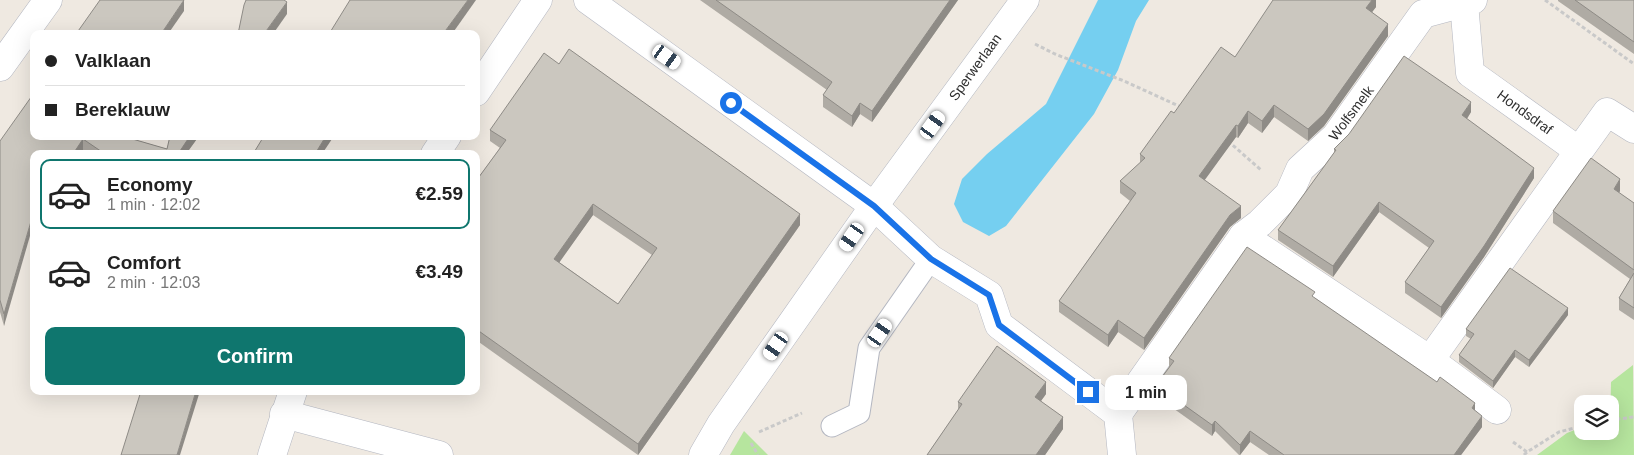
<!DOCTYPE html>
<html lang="en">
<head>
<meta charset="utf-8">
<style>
  body { margin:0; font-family:Arial,sans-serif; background:#f2f2f2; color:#222; height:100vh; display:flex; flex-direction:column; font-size:19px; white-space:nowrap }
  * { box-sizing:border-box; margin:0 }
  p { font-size:16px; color:#767676 }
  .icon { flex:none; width:28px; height:28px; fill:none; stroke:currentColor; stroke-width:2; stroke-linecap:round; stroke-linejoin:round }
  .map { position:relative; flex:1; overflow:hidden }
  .panel { position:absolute; left:30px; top:150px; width:450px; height:245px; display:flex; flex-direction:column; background:#fff; border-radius:10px; box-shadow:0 5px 20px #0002 }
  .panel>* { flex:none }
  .banner { position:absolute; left:30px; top:30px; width:450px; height:110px; border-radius:10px; box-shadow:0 5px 20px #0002; display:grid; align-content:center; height:110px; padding:0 15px; background:#fff }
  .tools { position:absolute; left:1574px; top:395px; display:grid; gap:10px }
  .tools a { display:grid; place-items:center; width:45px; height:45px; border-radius:10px; background:#fff; box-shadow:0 5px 20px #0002; font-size:25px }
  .end { position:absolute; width:22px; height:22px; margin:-11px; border:6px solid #1a73e8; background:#fff; box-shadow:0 0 0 2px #fff }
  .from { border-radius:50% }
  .bubble { position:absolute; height:35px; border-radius:10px; background:#fff; box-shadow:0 5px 20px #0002; font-size:16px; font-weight:700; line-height:35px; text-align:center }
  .car { position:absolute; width:15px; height:30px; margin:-15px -8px; border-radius:6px; box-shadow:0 0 4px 1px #0007; background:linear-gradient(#fff 24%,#345 0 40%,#fff 0 76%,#345 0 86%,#fff 0) }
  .banner b { display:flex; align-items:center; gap:18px; height:48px; font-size:19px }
  .banner b+b { border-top:1px solid #e0e0e0 }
  .banner i { width:12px; height:12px; background:#222 }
  ul { padding:9px 0 0; list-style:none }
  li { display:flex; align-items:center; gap:15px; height:70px; margin:0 10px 8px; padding:0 5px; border:2px solid transparent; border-radius:10px }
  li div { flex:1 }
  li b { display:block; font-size:19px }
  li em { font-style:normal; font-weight:700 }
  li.on { border-color:#0f766e }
  li>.icon { width:45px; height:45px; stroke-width:1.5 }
  .button { display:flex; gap:10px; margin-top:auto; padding:10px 15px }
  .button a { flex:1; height:58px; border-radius:10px; background:#0f766e; color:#fff; font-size:20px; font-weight:700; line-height:58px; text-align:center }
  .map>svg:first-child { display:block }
  .green { fill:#b6e59e }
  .water { fill:#75cff0 }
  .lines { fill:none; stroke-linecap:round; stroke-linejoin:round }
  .lane-casing { stroke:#b4b7c1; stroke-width:23 }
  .street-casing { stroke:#b4b7c1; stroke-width:29 }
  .path { stroke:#c9c9c9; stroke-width:3; stroke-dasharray:4 2.5; stroke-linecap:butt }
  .lane { stroke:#fff; stroke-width:21 }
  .street { stroke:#fff; stroke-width:28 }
  .wall { fill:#afaba4; fill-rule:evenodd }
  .shaded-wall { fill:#8e8b86 }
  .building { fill:#cbc7bf; stroke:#8e8b86; fill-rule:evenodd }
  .route { stroke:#1a73e8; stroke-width:6 }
  .labels { text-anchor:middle; stroke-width:4; stroke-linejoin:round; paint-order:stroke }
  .street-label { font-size:14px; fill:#2e2e2e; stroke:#fff }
</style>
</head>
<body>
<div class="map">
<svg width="1634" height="455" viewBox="0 0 1634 455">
  <rect width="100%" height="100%" fill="#efe9e1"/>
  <g class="green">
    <path d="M1633,365L1634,455H1537L1567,433L1582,427V431H1610L1611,382Z"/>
    <path d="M744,431L768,455H730Z"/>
  </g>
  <path class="water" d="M1098,0H1149L1136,21L1118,70L1094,114L1006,226L989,236L963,222L954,204L962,179L987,154L1046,104Z"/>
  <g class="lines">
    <defs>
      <path id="lane" d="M832,426L859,413L869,348L931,259"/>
      <g id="street">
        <path d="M588,0L874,206L931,259L989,295L999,325L1118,414L1122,455"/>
        <path d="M1473,0L1464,3L1470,73L1579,151L1607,112L1634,129"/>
        <path d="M0,67L48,0"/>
        <path d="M476,92L538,0"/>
        <path d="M435,154L447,136"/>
        <path d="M1243,236L1430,360L1497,410"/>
        <path d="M1430,360L1579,151"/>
        <path d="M284,414L439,455"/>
        <path d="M1118,414L1243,236L1260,223L1289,194L1300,169L1336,136L1423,14L1464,3"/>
        <path d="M272,455L293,391"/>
        <path d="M703,455L721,424L874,206L1025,0"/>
      </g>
    </defs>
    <use href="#lane" class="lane-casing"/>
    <use href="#street" class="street-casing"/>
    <g class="path">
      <path d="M1545,0L1634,64"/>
      <path d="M1035,44L1055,54L1124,81L1181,107"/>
      <path d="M1228,141L1261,170"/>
      <path d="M1610,420L1634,417"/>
      <path d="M759,432L802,413"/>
      <path d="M1513,442L1527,452"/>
      <path d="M751,443L758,455"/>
      <path d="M1524,455L1527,452L1559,432L1582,426"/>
    </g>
    <use href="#lane" class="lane"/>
    <use href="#street" class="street"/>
  </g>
  <g class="wall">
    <path d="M700,0H958L872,122L860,114L852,127L823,107V95L827,90Z"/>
    <path d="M1376,0V7L1372,12L1388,36L1324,126L1308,141L1274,117L1262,133L1248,123L1238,138L1236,137L1204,180L1241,218L1230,227L1144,350L1118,332L1108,347L1059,312V301L1130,201L1120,193V181L1140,163V154L1174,113L1235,57Z"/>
    <path d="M1558,0H1634V54L1558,1Z"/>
    <path d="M559,64L800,225L638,455L476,340V181L500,148L490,141V130ZM593,215L652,255L618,304L559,262Z"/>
    <path d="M1471,112L1467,119L1534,178L1484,257L1441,318L1405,293V282L1429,248L1379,212L1333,277L1278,240V230L1334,153V149Z"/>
    <path d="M34,136H122L167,149L170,136H199L186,154H88L83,151L81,154H34L4,326L0,312V141Z"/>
    <path d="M1620,191L1619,193L1634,203V320L1619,310V298L1630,279L1553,223V211Z"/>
    <path d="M1315,298L1475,411L1482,427L1461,455H1269L1250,442L1240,455H1239L1215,431L1212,436L1156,396V385L1169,367V358Z"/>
    <path d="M1568,315L1529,367L1515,357L1493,388L1459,362V355L1471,339L1466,336V329Z"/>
    <path d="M1046,394L1041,401L1063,429L1045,455H927L958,410V402Z"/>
  </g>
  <g class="shaded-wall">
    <path d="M184,0V11L168,34H161Z"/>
    <path d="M468,0H476L452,34H443Z"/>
    <path d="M950,0H958L872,122V111Z"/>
    <path d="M1372,0H1376V7L1366,20V8Z"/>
    <path d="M287,2V14L273,34H264Z"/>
    <path d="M1388,24V36L1324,126L1308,141V129Z"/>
    <path d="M1471,102V112L1462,126V115Z"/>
    <path d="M860,103V114L852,127V116Z"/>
    <path d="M1274,105V117L1262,133V121Z"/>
    <path d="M1248,111V123L1238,138V126Z"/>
    <path d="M1236,125V137L1199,188V176Z"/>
    <path d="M190,136H199L186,154H178Z"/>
    <path d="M326,136H334L322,154H315Z"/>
    <path d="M83,139V151L81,154H73Z"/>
    <path d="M1534,168V178L1484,257L1441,318V307Z"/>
    <path d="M1620,179V191L1614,201V189Z"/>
    <path d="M1379,202V212L1333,277V266Z"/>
    <path d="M593,204V215L554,270V259Z"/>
    <path d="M1241,206V218L1230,227L1144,350V338L1230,215Z"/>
    <path d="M34,211V222L4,326V314Z"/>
    <path d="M800,214V225L638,455V444Z"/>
    <path d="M1568,308V315L1529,367V360Z"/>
    <path d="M1118,320V332L1108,347V335Z"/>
    <path d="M1515,350V357L1493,388V381Z"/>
    <path d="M1046,382V394L1035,409V397Z"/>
    <path d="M196,391H200L180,455H177Z"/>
    <path d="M1475,403V413L1472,408Z"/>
    <path d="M1482,416V427L1461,455H1454Z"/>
    <path d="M1063,417V429L1045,455H1036Z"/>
    <path d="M1215,421V431L1212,436V425Z"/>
    <path d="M1250,431V442L1240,455V445Z"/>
  </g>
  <g class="building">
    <path d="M100,0H184L161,34H76Z"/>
    <path d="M246,0H284L287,2L264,34H238L244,5Z"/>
    <path d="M350,0H468L443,34H329Z"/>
    <path d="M716,0H950L872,111L860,103L852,116L823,95L832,82Z"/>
    <path d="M1273,0H1372L1366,8L1388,24L1324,114L1308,129L1274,105L1262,121L1248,111L1238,126L1236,125L1199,176L1241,206L1230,215L1144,338L1118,320L1108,335L1059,301L1136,193L1120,181L1145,158L1140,154L1171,111L1174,113L1221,47L1235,57Z"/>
    <path d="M1575,0H1634V42Z"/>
    <path d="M569,49L800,214L638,444L476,329V181L506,140L490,130L544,53L559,64ZM593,204L657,248L618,304L554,259Z"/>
    <path d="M1404,56L1471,102L1462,115L1534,168L1484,246L1441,307L1405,282L1434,241L1379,202L1333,266L1278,230L1336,150L1334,149L1349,134Z"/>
    <path d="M34,93V136H122L167,149L170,136H190L178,154H105L83,139L73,154H34V211L4,314L0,300V141Z"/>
    <path d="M264,136H326L315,154H253Z"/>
    <path d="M1591,158L1620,179L1614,189L1634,203V270L1553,211Z"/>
    <path d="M1247,247L1315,292L1312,296L1437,382L1440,377L1475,403L1472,408L1482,416L1454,455H1284L1250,431L1240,445L1215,421L1212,425L1156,385L1174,361L1169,358Z"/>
    <path d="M1510,268L1568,308L1529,360L1515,350L1493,381L1459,355L1474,334L1466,329Z"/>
    <path d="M1634,273V308L1619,298Z"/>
    <path d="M997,346L1046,382L1035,397L1063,417L1036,455H927L962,404L958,402Z"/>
    <path d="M141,391H196L177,455H121Z"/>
  </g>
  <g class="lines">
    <path class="route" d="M731,103L874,206L931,259L989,295L999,325L1088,392"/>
  </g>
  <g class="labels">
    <g class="street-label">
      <text transform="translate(975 67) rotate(-54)" y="5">Sperwerlaan</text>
      <text transform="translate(1525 112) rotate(36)" y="5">Hondsdraf</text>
      <text transform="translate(1351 113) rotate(-53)" y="5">Wolfsmelk</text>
    </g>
  </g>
</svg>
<div class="tools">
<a><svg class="icon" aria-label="layers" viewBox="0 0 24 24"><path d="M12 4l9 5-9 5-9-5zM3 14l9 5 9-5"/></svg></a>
</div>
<i class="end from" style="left:731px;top:103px"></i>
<i class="end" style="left:1088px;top:392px"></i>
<div class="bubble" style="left:1105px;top:375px;width:82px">1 min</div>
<i class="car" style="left:667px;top:57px;rotate:125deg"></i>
<i class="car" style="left:933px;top:125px;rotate:36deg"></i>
<i class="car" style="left:852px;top:237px;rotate:215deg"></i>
<i class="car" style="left:880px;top:333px;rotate:35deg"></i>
<i class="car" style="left:776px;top:346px;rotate:215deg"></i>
<div class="banner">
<b><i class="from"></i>Valklaan</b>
<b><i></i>Bereklauw</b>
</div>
<section class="panel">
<ul>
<li class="on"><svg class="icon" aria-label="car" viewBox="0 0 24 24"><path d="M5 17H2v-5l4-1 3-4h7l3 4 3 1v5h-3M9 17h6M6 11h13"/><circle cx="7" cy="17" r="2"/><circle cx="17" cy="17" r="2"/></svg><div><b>Economy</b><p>1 min · 12:02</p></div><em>€2.59</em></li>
<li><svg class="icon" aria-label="car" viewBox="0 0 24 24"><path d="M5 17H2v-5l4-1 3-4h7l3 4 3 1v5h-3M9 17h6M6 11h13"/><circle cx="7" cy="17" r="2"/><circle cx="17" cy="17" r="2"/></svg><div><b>Comfort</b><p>2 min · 12:03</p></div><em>€3.49</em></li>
</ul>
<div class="button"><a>Confirm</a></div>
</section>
</div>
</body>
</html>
